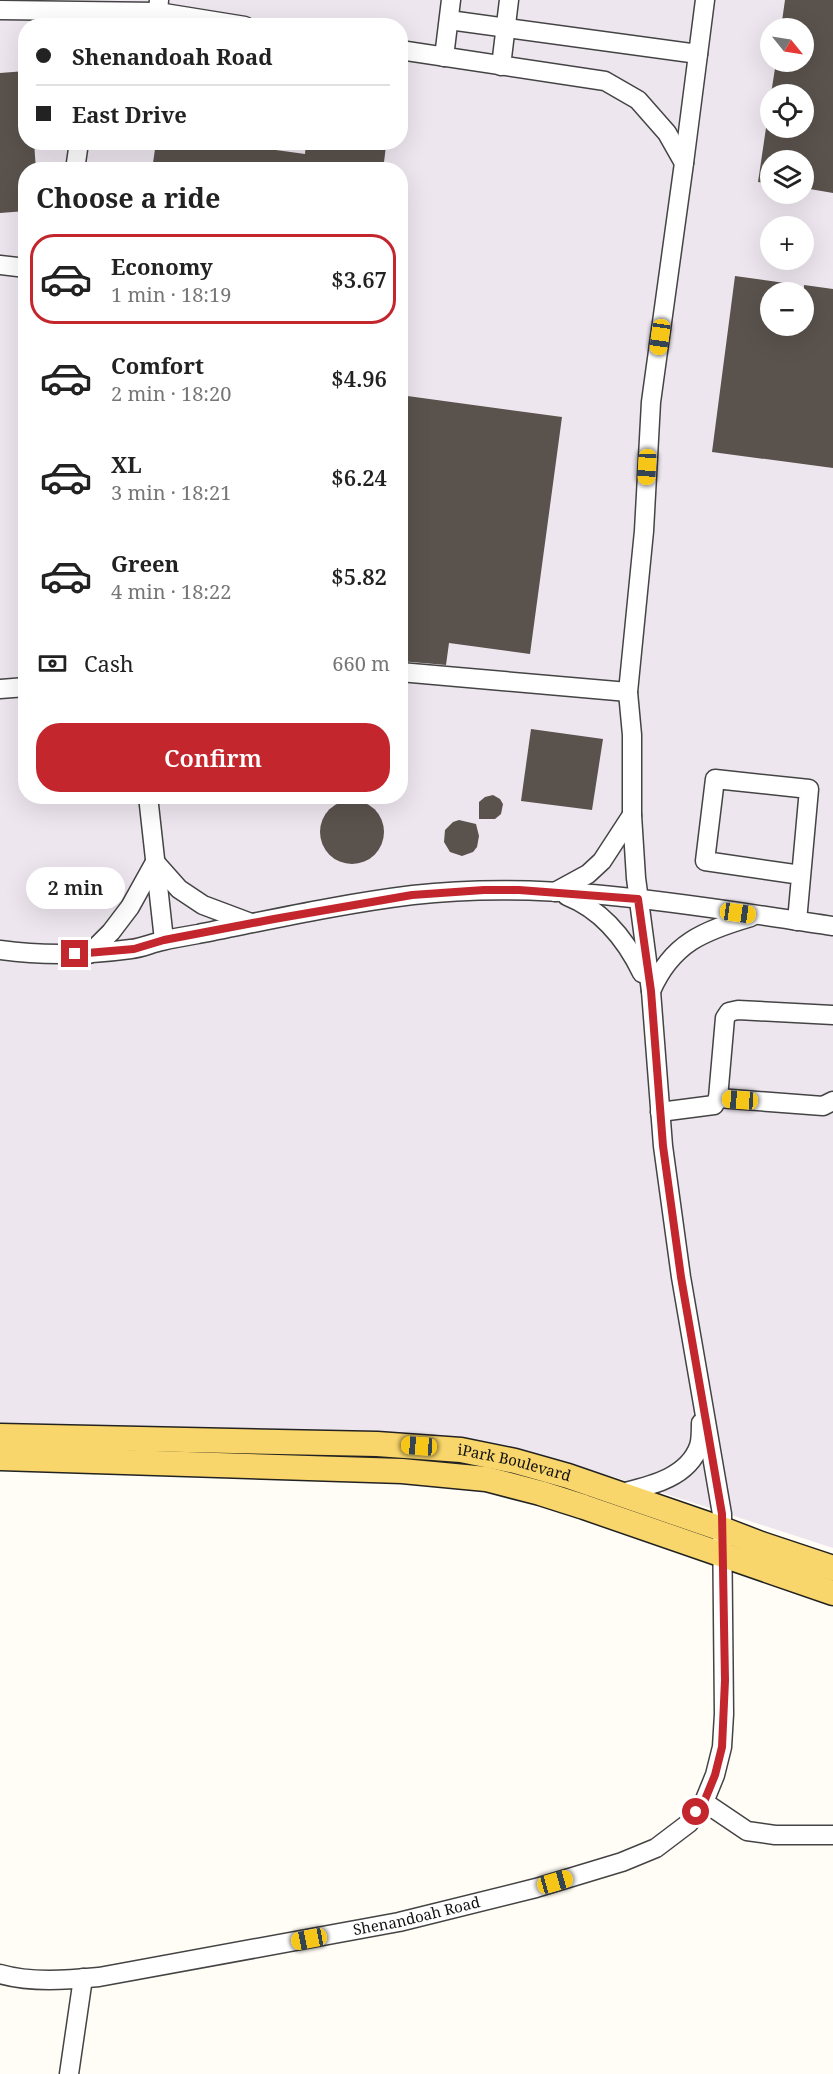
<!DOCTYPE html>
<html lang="en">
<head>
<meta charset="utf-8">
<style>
  body { margin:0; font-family:"Noto Serif",serif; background:#f2f2f2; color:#222; height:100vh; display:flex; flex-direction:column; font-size:22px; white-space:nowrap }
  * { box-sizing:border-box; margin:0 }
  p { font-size:20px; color:#767676 }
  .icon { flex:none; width:33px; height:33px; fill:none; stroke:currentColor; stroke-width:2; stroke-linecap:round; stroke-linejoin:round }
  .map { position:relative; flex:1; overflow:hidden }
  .details { position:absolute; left:18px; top:162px; width:390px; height:642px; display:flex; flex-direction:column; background:#fff; border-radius:24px; box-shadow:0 6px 24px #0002 }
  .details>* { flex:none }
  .hud { position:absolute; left:18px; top:18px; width:390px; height:132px; border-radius:24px; box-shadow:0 6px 24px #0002; display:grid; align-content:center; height:132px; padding:0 18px; background:#fff }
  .needle { width:39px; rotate:120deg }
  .buttons { position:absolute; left:760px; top:18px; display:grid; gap:12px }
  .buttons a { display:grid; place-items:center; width:54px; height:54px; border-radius:50%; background:#fff; box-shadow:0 6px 24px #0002; font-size:30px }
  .end { position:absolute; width:27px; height:27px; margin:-14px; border:8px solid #c4262e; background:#fff; box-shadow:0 0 0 3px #fff }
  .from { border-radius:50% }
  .bubble { position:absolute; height:42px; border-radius:21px; background:#fff; box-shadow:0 6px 24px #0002; font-size:20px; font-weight:600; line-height:42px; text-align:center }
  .car { position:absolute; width:18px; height:36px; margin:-18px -9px; border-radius:8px; box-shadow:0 0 4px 2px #0007; background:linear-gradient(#f5c518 24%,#345 0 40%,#f5c518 0 76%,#345 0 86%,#f5c518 0) }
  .hud b { display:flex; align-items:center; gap:21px; height:57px; font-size:22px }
  .hud b+b { border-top:2px solid #e0e0e0 }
  .hud i { width:15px; height:15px; background:#222 }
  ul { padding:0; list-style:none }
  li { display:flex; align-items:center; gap:18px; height:90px; margin:0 12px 9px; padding:0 6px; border:3px solid transparent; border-radius:24px }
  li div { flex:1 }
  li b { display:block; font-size:22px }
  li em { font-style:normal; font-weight:600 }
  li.on { border-color:#c4262e }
  li>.icon { width:54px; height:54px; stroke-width:1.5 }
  h2 { padding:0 18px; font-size:27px; line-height:72px }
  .pay { display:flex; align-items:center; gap:15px; height:66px; padding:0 18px; font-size:22px }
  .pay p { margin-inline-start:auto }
  .cta { display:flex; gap:12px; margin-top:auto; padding:12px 18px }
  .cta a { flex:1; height:69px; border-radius:24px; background:#c4262e; color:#fff; font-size:24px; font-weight:600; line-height:69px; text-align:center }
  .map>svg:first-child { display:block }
  .industrial { fill:#eee6ef; fill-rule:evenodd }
  .building { fill:#5a524d }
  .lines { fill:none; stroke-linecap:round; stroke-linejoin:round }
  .minor-casing { stroke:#444; stroke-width:21 }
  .major-casing { stroke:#222; stroke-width:27 }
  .minor { stroke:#fff; stroke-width:18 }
  .major { stroke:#f9d66b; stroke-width:24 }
  .route { stroke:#c4262e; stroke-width:8 }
  .labels { text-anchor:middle; stroke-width:6; stroke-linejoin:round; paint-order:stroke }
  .street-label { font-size:15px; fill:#111; stroke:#fff }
</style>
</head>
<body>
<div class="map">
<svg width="833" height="2074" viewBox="0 0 833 2074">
  <rect width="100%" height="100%" fill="#fffdf5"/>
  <path class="industrial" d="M0,0H833V1548L617,1478L490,1443L403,1433L0,1423ZM26,26H400V142H26ZM771,28H804V62H771ZM771,94H804V128H771ZM771,160H804V194H771ZM26,170H400V796H26ZM771,226H804V260H771ZM771,292H804V326H771Z"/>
  <g class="building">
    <path d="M785,0H833V193L804,188V160H771V184L758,182L766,128H804V94H771L776,62H804V28H781Z"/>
    <path d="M26,71V142H34L36,170H26V211L0,213V73Z"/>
    <path d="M156,142H217L305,154L306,142H361L386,146L383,170H152Z"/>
    <path d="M735,276L799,285L798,292H771V326H804V285L833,289V468L712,452Z"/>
    <path d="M400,395L562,417L530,654L449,643L446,665L400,661Z"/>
    <path d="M531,729L603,739L592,810L521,801Z"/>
    <path d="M493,795L500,799L503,804L501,814L495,819H479V802L485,797Z"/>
    <circle cx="352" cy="832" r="32"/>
    <path d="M459,820L476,824L479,836L477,847L473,852L462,856L450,852L444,842L445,830L453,822Z"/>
  </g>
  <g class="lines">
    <defs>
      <g id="minor">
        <path d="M0,10L158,12L159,0"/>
        <path d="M158,12L245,26"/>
        <path d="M449,20L698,54"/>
        <path d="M444,57L451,0"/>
        <path d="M501,66L509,0"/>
        <path d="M684,163L705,0"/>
        <path d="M75,170L79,142"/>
        <path d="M0,265L26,268"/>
        <path d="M400,672L628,692"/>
        <path d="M0,689L26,687"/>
        <path d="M148,796L164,940"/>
        <path d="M555,892L588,874L602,861L632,815"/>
        <path d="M567,896C602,910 626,940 642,973"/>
        <path d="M797,921L809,789L715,779L705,861L801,875"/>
        <path d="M0,950C44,956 87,955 131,949C142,948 152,943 162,941C174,938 186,936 198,934C269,920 340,904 413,895C553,879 694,906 833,926"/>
        <path d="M89,954L111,932L130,907L155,862L179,889L203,905L251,923"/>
        <path d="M651,991C672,943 703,931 751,917"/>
        <path d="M718,1098L823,1106L833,1101"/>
        <path d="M660,1112L714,1105L718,1098L725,1018L729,1012L738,1010L833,1015"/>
        <path d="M621,1493C649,1486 688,1478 699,1446C701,1440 701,1430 701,1423"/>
        <path d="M704,1802L747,1831L775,1835H833"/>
        <path id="s1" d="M0,1974C31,1983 67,1980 99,1977L399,1922L536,1888L622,1862L656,1848L689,1823L704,1802L715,1775L722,1747L724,1714L722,1514L681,1277L663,1146L651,991L636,878L632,815V735L628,692L644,531L651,402L684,163L667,133L638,100L605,81L400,50"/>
        <path d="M69,2074L83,1978"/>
      </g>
      <g id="major">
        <path id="s2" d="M0,1436L377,1444L461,1450L515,1461L568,1476L722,1529L761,1544L833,1568"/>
        <path d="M0,1458L402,1471L486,1479L540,1493L584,1507L833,1593"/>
      </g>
    </defs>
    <use href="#minor" class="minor-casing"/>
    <use href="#major" class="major-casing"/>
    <use href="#minor" class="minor"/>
    <use href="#major" class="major"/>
  </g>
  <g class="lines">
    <path class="route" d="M75,954L134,949L164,940L274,919L412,895L484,890H519L638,899L651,991L663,1146L681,1277L722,1514L725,1680L722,1747L715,1775L704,1802L696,1812"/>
  </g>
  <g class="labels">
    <g class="street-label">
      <text dy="5" stroke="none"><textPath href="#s2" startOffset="516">iPark Boulevard</textPath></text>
      <text dy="5" stroke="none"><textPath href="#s1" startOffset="423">Shenandoah Road</textPath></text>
    </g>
  </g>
</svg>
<div class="buttons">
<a><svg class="needle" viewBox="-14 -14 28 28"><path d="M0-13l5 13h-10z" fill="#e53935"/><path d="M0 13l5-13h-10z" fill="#767676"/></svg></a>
<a><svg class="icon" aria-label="locate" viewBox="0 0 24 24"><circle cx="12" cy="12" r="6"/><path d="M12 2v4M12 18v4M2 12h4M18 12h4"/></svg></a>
<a><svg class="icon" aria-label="layers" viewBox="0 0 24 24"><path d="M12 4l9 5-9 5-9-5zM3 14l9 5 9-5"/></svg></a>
<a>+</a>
<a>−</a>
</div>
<i class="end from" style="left:696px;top:1812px"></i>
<i class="end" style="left:75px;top:954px"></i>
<div class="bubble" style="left:26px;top:867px;width:99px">2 min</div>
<i class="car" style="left:660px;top:337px;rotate:188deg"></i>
<i class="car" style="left:647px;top:467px;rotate:183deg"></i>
<i class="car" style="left:738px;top:913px;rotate:98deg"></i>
<i class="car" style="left:740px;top:1100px;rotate:274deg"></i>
<i class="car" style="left:419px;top:1446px;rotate:274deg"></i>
<i class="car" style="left:555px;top:1882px;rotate:74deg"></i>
<i class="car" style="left:309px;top:1939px;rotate:259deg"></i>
<div class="hud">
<b><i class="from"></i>Shenandoah Road</b>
<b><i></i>East Drive</b>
</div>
<section class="details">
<h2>Choose a ride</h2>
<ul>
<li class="on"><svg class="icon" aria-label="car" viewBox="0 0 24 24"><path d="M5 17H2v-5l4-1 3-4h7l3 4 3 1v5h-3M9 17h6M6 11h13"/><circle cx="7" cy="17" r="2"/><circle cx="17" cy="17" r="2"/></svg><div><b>Economy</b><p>1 min · 18:19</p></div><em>$3.67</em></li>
<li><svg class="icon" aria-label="car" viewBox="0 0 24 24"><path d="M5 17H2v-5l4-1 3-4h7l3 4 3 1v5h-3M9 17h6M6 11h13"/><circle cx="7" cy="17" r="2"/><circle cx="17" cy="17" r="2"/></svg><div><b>Comfort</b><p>2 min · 18:20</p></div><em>$4.96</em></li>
<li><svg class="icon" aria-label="car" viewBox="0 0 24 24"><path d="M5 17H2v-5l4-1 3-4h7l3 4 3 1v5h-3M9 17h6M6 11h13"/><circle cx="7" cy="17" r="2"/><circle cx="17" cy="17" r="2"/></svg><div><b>XL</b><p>3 min · 18:21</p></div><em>$6.24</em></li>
<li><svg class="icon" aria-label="car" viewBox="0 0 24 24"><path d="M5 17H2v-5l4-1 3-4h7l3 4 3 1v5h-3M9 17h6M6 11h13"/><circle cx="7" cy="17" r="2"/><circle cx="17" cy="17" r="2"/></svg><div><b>Green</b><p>4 min · 18:22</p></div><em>$5.82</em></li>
</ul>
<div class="pay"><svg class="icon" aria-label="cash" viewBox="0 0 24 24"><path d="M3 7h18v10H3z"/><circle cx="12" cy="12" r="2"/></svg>Cash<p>660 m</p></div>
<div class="cta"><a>Confirm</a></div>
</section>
</div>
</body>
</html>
